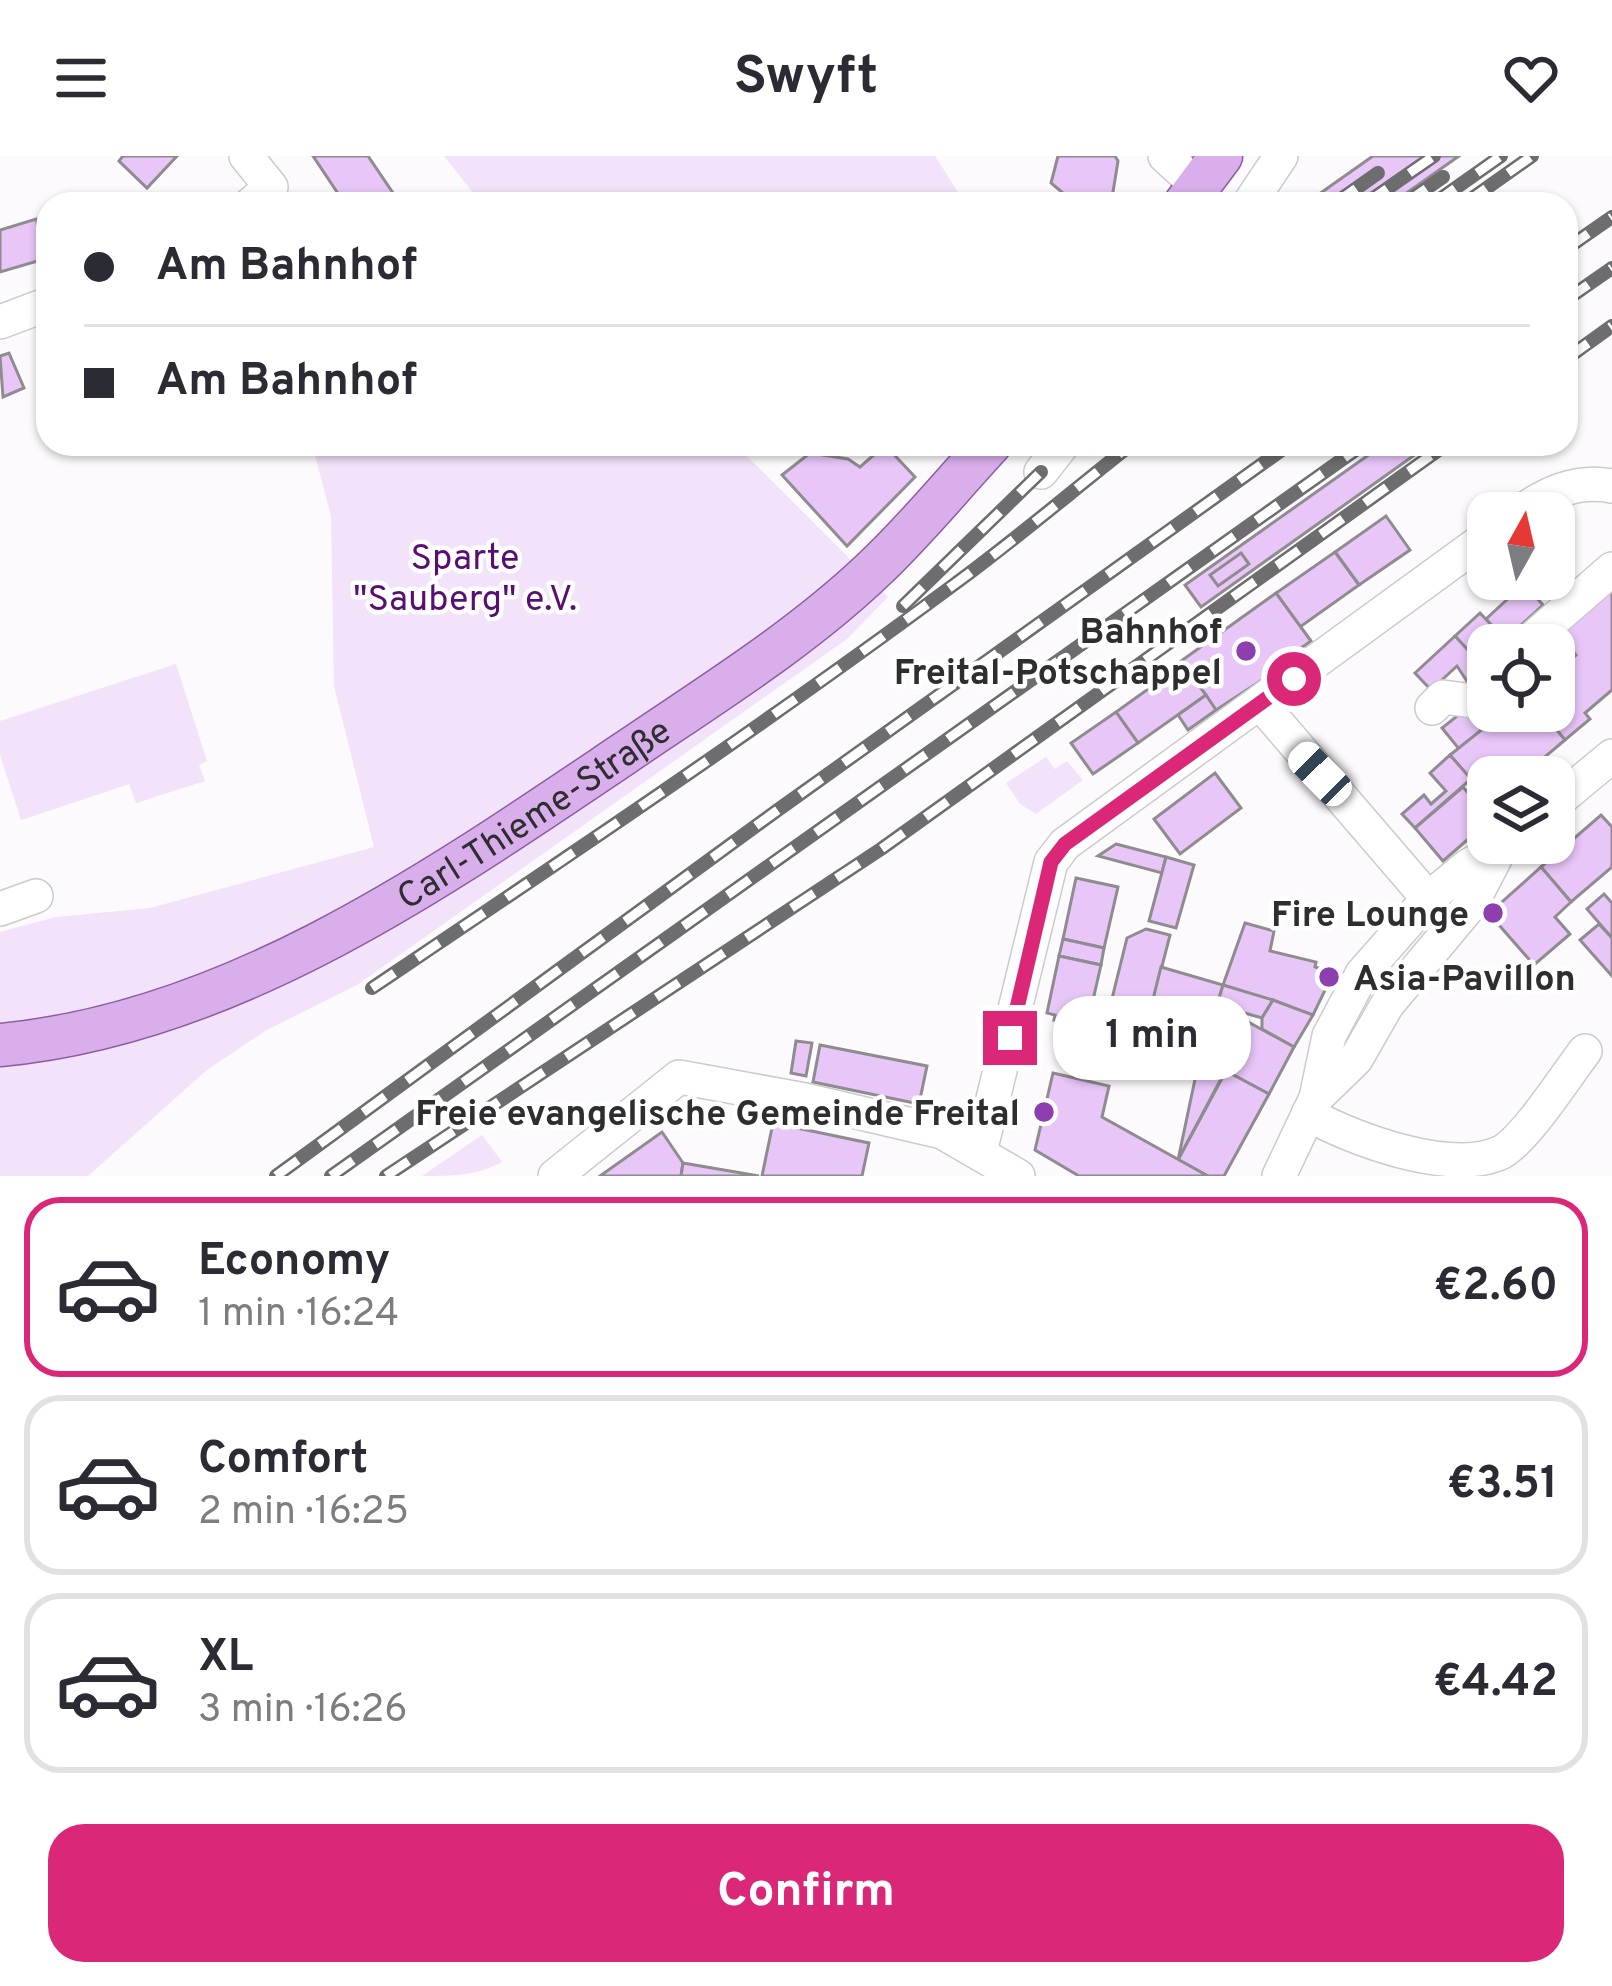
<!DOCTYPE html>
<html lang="en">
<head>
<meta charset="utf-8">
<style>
  body { margin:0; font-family:Overpass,sans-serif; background:#f2f2f3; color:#2b2b33; height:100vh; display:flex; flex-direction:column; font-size:45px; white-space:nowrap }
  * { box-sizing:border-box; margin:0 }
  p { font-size:39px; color:#7c7c81 }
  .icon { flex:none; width:66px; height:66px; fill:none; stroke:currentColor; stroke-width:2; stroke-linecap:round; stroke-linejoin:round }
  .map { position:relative; height:1020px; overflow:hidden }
  .sheet { display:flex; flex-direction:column; background:#fff; flex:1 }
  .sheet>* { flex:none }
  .banner { position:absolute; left:36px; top:36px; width:1542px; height:264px; border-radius:36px; box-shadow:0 3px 9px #0004; display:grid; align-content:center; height:264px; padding:0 48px; background:#fff }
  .needle { width:78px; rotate:8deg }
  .tools { position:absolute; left:1467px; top:336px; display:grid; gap:24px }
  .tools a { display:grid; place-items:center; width:108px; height:108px; border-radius:24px; background:#fff; box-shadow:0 3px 9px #0004; font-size:60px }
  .end { position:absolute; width:54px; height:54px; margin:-27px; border:15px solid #db2777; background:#fff; box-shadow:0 0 0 6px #fff }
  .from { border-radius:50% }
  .bubble { position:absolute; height:84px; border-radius:36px; background:#fff; box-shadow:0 3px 9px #0004; font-size:39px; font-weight:700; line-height:84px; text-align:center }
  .car { position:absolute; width:36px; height:72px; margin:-36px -18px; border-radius:15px; box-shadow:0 0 9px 3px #0007; background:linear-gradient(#fff 24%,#345 0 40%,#fff 0 76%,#345 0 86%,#fff 0) }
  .banner b { display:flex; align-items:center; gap:42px; height:114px; font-size:45px }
  .banner b+b { border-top:3px solid #e1e1e2 }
  .banner i { width:30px; height:30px; background:#2b2b33 }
  ul { padding:21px 0 0; list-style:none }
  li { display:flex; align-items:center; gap:36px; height:180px; margin:0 24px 18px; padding:0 24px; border:6px solid #e1e1e2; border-radius:36px }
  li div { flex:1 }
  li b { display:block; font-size:45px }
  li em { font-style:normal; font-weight:700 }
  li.active { border-color:#db2777 }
  li>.icon { width:108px; height:108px; stroke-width:1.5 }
  .cta { display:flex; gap:24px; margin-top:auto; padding:24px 48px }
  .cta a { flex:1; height:138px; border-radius:36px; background:#db2777; color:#fff; font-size:48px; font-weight:700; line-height:138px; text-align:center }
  header { display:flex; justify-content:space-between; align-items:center; height:156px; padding:0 48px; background:#fff; font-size:54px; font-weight:700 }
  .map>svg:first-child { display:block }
  .green { fill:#f2e2fa }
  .building { fill:#e8c6f8; stroke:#8e8c8f; stroke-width:3 }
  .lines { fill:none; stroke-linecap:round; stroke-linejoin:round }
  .minor-casing { stroke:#cccace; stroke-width:36 }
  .major-casing { stroke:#8c5ea1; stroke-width:45 }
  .minor { stroke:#fff; stroke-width:33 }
  .major { stroke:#d8aeeb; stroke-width:42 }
  .rail-casing { stroke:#6d6c6e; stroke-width:14 }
  .rail { stroke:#fff; stroke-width:9; stroke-dasharray:27; stroke-linecap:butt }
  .route { stroke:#db2777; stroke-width:15 }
  .poi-dot { fill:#8e3faf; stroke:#fff; stroke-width:4.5 }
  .labels { text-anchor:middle; stroke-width:9; stroke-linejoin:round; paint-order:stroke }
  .park-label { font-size:36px; fill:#580e72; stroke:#fff }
  .poi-label { font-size:36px; font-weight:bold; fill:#2e2d2f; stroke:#fff; text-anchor:end }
  .street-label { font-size:36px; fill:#2e2d2f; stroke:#fff }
</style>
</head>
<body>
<header><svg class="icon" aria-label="menu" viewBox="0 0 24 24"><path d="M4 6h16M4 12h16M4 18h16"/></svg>Swyft<svg class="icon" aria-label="heart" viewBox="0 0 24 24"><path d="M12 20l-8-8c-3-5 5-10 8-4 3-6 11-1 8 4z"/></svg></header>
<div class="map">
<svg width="1612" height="1020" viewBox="0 0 1612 1020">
  <rect width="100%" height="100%" fill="#fdfafe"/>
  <g class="green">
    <path d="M444,0H935L958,36L949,48H482Z"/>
    <path d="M312,288H735L888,441L847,483L357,829L265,875L207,914L88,1020H0V776L56,761L150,752L374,691L334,530L331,360Z"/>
    <path d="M176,508L207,605L199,609L205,625L136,647L129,628L21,664L0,599V565Z"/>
    <path d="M1046,601L1055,613L1067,605L1083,624L1036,658L1020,648L1006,627Z"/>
    <path d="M482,979L502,1006C476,1020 452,1020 422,1020Z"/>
  </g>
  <g class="building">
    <path d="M123,0H177L147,32L119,5Z"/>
    <path d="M313,0H368L397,43L390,48H345Z"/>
    <path d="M1115,0L1118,5L1113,36L1102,48H1076L1051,27L1058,0Z"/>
    <path d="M1373,0H1459L1391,48H1305Z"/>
    <path d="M36,63L48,102L0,116V74Z"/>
    <path d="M9,197L24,232L3,241L0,200Z"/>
    <path d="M1384,288H1430L1201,451L1185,429Z"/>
    <path d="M885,289L915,321L847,390L782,319L810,297L848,303L860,311Z"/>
    <path d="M1386,360L1410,394L1359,429L1335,396Z"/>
    <path d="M1335,396L1359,429L1300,471L1276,437Z"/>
    <path d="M1241,397L1249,408L1218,430L1210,419Z"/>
    <path d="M1524,428L1543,449L1505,484L1486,463Z"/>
    <path d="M1612,431V534L1585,557L1590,563L1565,584L1541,555H1554V518L1576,499L1557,476Z"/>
    <path d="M1276,437L1311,485L1273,512L1276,515L1216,554L1181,505Z"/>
    <path d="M1480,457L1510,489H1488V516L1455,480Z"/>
    <path d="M1455,480L1488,516V523L1474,536L1457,510L1431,534L1415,517Z"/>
    <path d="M1183,508L1206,539L1138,587L1116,556Z"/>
    <path d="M1206,539L1216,554L1188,574L1178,559Z"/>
    <path d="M1471,549L1488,569L1459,593L1442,572Z"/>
    <path d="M1491,555H1541L1565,584L1521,621H1488V643L1450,599L1494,564Z"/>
    <path d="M1116,556L1138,587L1093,618L1071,587Z"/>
    <path d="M1450,599L1471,623L1415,672L1402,658L1424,639L1431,648L1446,635L1430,617Z"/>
    <path d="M1215,617L1241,652L1180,698L1154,663Z"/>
    <path d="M1463,631L1488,660V666L1443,705L1415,672Z"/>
    <path d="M1601,659L1612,671V711L1571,746L1541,711Z"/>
    <path d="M1116,688L1166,701L1162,717L1098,700Z"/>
    <path d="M1166,701L1194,709L1176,772L1149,765Z"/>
    <path d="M1541,711L1571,746L1555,761L1570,778L1534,809L1492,761L1494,753Z"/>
    <path d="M1076,722L1118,731L1104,792L1063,783Z"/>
    <path d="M1604,738L1612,747V782L1587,753Z"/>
    <path d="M1245,767L1274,775L1270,795L1316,806L1315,811L1325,814L1328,828L1313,859L1223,829Z"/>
    <path d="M1599,768L1612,782V820L1580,784Z"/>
    <path d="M1146,773L1170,779L1140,896L1102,883L1127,782Z"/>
    <path d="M1063,783L1104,792L1101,809L1059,800Z"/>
    <path d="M1059,800L1101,809L1088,866L1054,864L1055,859L1047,857Z"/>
    <path d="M1161,811L1223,829L1216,853L1186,846L1179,875L1192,878L1185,907L1140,896Z"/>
    <path d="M1223,829L1273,844L1262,862L1217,849Z"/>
    <path d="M1273,844L1313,859L1294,891L1262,873V862Z"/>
    <path d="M1250,867L1294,891L1269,938L1226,915L1231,904L1223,900L1229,887L1237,891Z"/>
    <path d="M1192,878L1229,887L1223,900L1231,904L1178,1004L1198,909L1185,907Z"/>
    <path d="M796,885L812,887L806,920L791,917Z"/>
    <path d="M820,889L927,910L919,948L813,926Z"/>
    <path d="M1226,915L1269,938L1224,1020H1208L1178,1004Z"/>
    <path d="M1053,917L1109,930L1102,961L1208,1020H1079L1035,994Z"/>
    <path d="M773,967L869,987L862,1020H762Z"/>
    <path d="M662,976L683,1007L681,1020H600Z"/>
    <path d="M683,1007L759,1020H681Z"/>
  </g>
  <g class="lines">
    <defs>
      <g id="minor">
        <path d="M246,0L271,31L251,48"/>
        <path d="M1165,0L1198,30"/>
        <path d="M1249,48L1281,0"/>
        <path d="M0,166L48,148"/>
        <path d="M1041,316L1063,288"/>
        <path d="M1519,357C1547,337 1577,323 1612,330"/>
        <path d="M1525,489L1612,413"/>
        <path d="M1260,547L1420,733"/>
        <path d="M1432,552L1443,541L1488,547"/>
        <path d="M1554,648L1612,600"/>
        <path d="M0,753L36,740"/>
        <path d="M1316,942L1356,903L1387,849L1472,747L1500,693"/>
        <path d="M1308,958C1354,984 1452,1020 1502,996C1528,980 1565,921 1585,895"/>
        <path d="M980,996L1051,706L1065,688L1488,380"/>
        <path d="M555,1020L679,921L805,944L942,976L1018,1020"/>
        <path d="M1279,1020L1316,942L1329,880L1362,818L1429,742L1468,710L1507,687"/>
      </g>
      <g id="major">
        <path d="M1185,48L1221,0"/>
        <path id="s1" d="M0,889C230,868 435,725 622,599C707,541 797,486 872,415C914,376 951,330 990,288"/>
      </g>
    </defs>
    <use href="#minor" class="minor-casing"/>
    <use href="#major" class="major-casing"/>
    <use href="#minor" class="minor"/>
    <use href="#major" class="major"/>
    <defs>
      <g id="rail">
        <path d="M1334,48L1378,17"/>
        <path d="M1365,48L1434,0"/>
        <path d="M1404,48L1443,21"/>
        <path d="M1433,48L1501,0"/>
        <path d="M1464,48L1532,0"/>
        <path d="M1566,93L1612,61"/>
        <path d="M1566,144L1612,112"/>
        <path d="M1566,203L1612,170"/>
        <path d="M903,450L1041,316"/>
        <path d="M372,832C567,701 763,570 952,430C1014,385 1072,335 1132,288"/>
        <path d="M276,1020L775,656L1290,288"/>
        <path d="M331,1020L1364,288"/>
        <path d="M386,1020L881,693L1447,288"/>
      </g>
    </defs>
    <use href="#rail" class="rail-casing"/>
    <use href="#rail" class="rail"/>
  </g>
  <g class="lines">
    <path class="route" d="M1010,882L1051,706L1065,688L1294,523"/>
  </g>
  <g class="poi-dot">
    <circle cx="1246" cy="495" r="12"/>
    <circle cx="1493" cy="757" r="12"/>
    <circle cx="1329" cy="821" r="12"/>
    <circle cx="1044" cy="956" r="12"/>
  </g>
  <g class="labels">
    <g class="park-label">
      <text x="465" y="413">Sparte<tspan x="465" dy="41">"Sauberg" e.V.</tspan></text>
    </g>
    <g class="poi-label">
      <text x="1222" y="487">Bahnhof<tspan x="1222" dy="41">Freital-Potschappel</tspan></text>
      <text x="1469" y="770">Fire Lounge</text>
      <text x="1353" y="834" text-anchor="start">Asia-Pavillon</text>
      <text x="1020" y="969">Freie evangelische Gemeinde Freital</text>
    </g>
    <g class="street-label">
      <text dy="13" stroke="none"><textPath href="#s1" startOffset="588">Carl-Thieme-Straße</textPath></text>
    </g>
  </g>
</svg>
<div class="tools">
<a><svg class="needle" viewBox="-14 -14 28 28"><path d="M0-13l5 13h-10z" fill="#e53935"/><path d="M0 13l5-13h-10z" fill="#7c7c81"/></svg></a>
<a><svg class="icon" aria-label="locate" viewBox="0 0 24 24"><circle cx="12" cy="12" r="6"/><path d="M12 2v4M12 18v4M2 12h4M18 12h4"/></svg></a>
<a><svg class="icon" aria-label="layers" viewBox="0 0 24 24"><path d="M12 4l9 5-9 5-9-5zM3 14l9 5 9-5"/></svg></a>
</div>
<i class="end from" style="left:1294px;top:523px"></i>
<i class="end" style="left:1010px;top:882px"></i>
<div class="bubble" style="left:1053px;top:840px;width:198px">1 min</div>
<i class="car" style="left:1320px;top:618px;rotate:316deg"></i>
<div class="banner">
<b><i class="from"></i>Am Bahnhof</b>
<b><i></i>Am Bahnhof</b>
</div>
</div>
<section class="sheet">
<ul>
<li class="active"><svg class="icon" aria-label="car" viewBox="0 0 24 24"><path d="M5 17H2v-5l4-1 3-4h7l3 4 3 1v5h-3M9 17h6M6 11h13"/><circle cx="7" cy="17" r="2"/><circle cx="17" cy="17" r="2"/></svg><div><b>Economy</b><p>1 min · 16:24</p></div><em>€2.60</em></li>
<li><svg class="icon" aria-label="car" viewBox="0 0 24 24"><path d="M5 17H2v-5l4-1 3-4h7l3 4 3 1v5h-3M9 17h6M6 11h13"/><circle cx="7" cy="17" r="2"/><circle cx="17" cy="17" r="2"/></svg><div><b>Comfort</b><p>2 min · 16:25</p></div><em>€3.51</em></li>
<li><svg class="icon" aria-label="car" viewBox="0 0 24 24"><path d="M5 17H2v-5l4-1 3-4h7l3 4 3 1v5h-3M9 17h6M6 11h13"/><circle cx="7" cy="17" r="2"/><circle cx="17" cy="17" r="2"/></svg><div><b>XL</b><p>3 min · 16:26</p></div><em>€4.42</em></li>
</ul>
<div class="cta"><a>Confirm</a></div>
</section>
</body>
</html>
